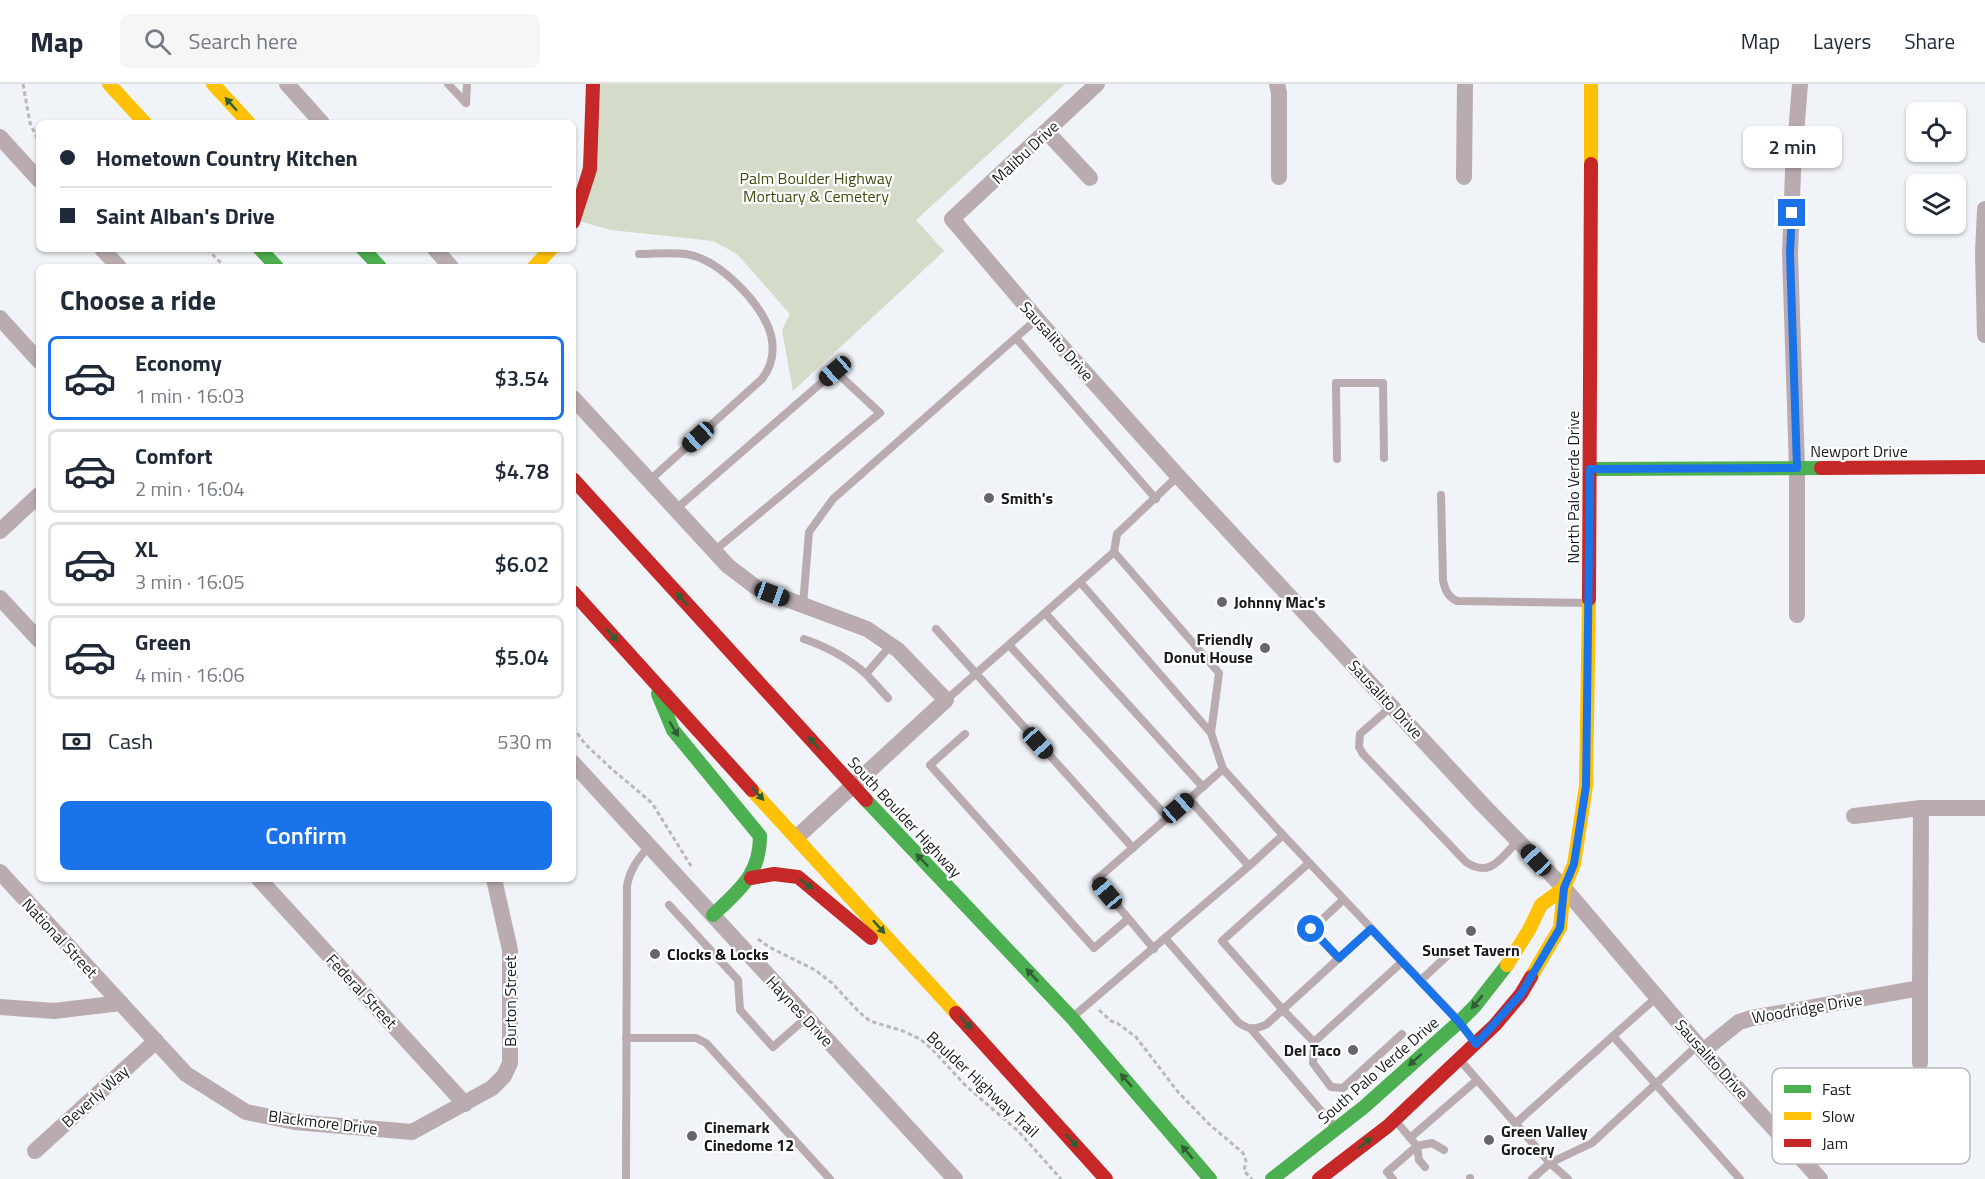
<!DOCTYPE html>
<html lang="en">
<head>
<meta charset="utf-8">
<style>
  body { margin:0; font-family:"Titillium Web",sans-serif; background:#f6f6f7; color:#1f2937; height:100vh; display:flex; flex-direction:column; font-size:22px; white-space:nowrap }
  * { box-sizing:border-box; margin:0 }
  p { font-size:20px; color:#747a83 }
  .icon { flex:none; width:33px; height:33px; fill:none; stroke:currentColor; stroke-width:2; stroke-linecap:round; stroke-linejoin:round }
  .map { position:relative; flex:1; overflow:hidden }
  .details { position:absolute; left:36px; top:180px; width:540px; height:618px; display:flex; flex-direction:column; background:#fff; border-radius:9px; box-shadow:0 2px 4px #0004 }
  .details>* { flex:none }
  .top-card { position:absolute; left:36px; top:36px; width:540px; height:132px; border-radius:9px; box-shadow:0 2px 4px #0004; display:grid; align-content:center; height:132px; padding:0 24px; background:#fff }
  .buttons { position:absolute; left:1906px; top:18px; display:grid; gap:12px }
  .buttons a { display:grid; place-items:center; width:60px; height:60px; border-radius:9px; background:#fff; box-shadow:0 2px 4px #0004; font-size:30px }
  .end { position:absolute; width:27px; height:27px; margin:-14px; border:8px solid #1a73e8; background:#fff; box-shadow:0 0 0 3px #fff }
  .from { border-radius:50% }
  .bubble { position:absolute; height:42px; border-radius:9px; background:#fff; box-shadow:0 2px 4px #0004; font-size:20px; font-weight:600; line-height:42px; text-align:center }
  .car { position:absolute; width:18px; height:36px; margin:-18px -9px; border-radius:8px; box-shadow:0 0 4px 2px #0007; background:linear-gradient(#222 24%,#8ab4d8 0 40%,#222 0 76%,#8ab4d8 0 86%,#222 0) }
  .top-card b { display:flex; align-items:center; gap:21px; height:57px; font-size:22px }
  .top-card b+b { border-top:2px solid #e0e1e3 }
  .top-card i { width:15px; height:15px; background:#1f2937 }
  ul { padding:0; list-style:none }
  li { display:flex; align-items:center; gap:18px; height:84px; margin:0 12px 9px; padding:0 12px; border:3px solid #e0e1e3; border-radius:9px }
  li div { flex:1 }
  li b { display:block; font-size:22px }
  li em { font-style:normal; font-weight:600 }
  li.current { border-color:#1a73e8 }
  li>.icon { width:54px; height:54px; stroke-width:1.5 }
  h2 { padding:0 24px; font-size:27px; line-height:72px }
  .pay { display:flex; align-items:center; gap:15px; height:66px; padding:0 24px; font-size:22px }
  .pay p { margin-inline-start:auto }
  .action { display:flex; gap:12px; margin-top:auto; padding:12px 24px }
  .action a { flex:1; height:69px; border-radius:9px; background:#1a73e8; color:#fff; font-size:24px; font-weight:600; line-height:69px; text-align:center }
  header { display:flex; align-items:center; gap:36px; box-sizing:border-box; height:84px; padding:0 30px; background:#fff; border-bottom:2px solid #e0e1e3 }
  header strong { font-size:28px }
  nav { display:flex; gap:33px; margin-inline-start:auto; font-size:21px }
  .search { width:420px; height:54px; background:#f6f6f7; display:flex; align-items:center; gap:15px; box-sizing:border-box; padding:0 21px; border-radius:9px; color:#747a83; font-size:22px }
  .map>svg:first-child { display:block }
  .green { fill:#d4dbc8 }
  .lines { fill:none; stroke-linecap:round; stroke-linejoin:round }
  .path { stroke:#bbb7bb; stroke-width:3; stroke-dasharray:4.5 3; stroke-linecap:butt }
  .lane { stroke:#b9abb0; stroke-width:8 }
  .street { stroke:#b9abb0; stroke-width:16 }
  .fast { stroke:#4caf50; stroke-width:14 }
  .slow { stroke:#ffc107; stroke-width:14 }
  .jam { stroke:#c62828; stroke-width:14 }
  .oneway { fill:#2f5e34 }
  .route { stroke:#1a73e8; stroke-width:8 }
  .poi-dot { fill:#646769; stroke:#fff; stroke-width:2 }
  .labels { text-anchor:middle; stroke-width:4.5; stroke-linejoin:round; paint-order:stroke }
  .street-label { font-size:16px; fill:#181b1d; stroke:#fff }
  .park-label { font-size:16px; fill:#404d11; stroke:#fff }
  .poi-label { font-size:16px; font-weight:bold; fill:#181b1d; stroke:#fff; text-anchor:start }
  .key { fill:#fff; stroke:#babbbb; stroke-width:1.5 }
  .key-label { font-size:16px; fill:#181b1d }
</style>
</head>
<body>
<header>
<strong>Map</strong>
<div class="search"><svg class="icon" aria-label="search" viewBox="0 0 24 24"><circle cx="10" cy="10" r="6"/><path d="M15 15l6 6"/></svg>Search here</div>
<nav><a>Map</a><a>Layers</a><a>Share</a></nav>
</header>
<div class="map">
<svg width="1985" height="1095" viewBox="0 0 1985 1095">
  <rect width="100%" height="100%" fill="#f0f3f7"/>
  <path class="green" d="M593,0H1065L916,136L944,167L793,307L782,246L790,230L737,170L713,157L611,146L575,136Z"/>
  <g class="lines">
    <g class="path">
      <path d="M23,0L30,39L39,58"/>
      <path d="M207,165L225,183"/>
      <path d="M573,643L585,660L613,686L652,719L691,782"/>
      <path d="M758,855L769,863L815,886L832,899L859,928L870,937L903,947L920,955L932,965L966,1002L1018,1047L1061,1095"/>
      <path d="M1099,926L1111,937L1117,939L1136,953L1178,1008L1209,1040L1243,1069L1246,1077L1244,1087L1252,1095"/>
    </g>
    <g class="lane">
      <path d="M448,0L466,19"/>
      <path d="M466,19L467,0"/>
      <path d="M639,170C654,170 671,168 686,170C719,175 762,219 771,251C775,268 772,282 762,295L650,396"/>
      <path d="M1016,254L1156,415"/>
      <path d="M1337,375L1336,299H1383L1384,374"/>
      <path d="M1441,411L1443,496C1445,506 1448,513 1457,517L1589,519"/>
      <path d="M676,425L835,287L880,329L714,467"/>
      <path d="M1114,468L1219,589L1211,649L1223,685L1283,751L1249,782"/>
      <path d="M1080,498L1211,649"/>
      <path d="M803,521L809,448L833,415L1037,235"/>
      <path d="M1045,529L1203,703"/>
      <path d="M936,545L1133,764"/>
      <path d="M804,555C827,563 847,573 866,590"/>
      <path d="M1009,561L1168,734"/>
      <path d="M888,614L866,590L891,561"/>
      <path d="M946,616L1114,468L1117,450L1178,392"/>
      <path d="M1392,622L1360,650L1359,663L1363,670L1466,778C1491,795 1501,773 1518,757"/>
      <path d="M965,650L930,681L1094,864L1128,835"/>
      <path d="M1189,715L1223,685"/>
      <path d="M1283,751L1458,936"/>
      <path d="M1309,779L1222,857L1283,926L1314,958L1402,878"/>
      <path d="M669,821L738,896L740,926L773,963L806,934"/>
      <path d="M1165,854L1238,938C1248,946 1256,946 1267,940L1371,845"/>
      <path d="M1339,875L1312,845L1343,816"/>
      <path d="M1420,897L1448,871"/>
      <path d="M1657,913L1613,952L1740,1095"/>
      <path d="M1075,931L1249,782L1189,715L1096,796L1154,865"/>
      <path d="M1251,945L1335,1043"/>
      <path d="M626,954H696L706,959L830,1095"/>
      <path d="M1314,958L1313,979L1331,1003L1343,1004L1402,950"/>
      <path d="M1459,975L1550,1079L1568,1095"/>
      <path d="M1516,1039L1613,952"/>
      <path d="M1410,1054L1477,996"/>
      <path d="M1425,1083L1419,1076L1417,1062L1432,1059L1444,1066"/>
      <path d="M1470,1094V1095"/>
      <path d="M626,1095L627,802C630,785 638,775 649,762"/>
      <path d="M1393,1095L1387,1088L1417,1062L1395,1036"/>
      <path d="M1532,1095L1550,1079L1592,1059L1698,961"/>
    </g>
    <g class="street">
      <path d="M287,0L322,39"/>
      <path d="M1097,0L952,135L1037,235L1178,392L1483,721L1564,804L1703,967L1820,1095"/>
      <path d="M1277,0L1279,9V93"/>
      <path d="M1047,48L1090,94"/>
      <path d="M0,53L39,96"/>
      <path d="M1464,93L1465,0"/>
      <path d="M1985,125L1983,169L1985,251"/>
      <path d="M102,165L119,183"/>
      <path d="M435,165L451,183"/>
      <path d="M0,234L39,277"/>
      <path d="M573,314L728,482L757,504L867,545L898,566L946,616L797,753"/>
      <path d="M0,447L39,411"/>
      <path d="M0,514L39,556"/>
      <path d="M1797,531V384L1790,169L1793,88L1800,0"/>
      <path d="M573,679L955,1095"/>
      <path d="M1854,732L1921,724"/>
      <path d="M0,788L186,990L246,1028L295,1038L412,1048L492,1004L504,992L510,979V866L494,795"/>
      <path d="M259,795L465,1020"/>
      <path d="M1920,904V979"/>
      <path d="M0,923L54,927L121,919"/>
      <path d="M1703,967L1739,938L1752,934L1920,904L1921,724H1985"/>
      <path d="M35,1067L156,957"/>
    </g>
    <g class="fast">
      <path d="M260,165L277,183"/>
      <path d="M363,165L380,183"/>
      <path d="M1590,385L1821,384"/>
      <path d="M658,610L673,646L760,752C760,791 739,806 713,831"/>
      <path d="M866,716L1072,934L1210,1095"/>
      <path d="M1272,1095L1364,1023L1459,938L1475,922L1507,881"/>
    </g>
    <g class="slow">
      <path d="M109,0L145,39"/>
      <path d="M213,0L249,39"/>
      <path d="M1591,80V0"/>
      <path d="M534,183L551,165"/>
      <path d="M752,706L956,929"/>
      <path d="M1507,881L1529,846L1541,821L1564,804"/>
      <path d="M1531,893L1560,844L1564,804L1574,780L1586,702L1589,515"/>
    </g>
    <g class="jam">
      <path d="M573,138L590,85L593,0"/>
      <path d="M1821,384L1985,383"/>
      <path d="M573,395L866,716"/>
      <path d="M573,508L752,706"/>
      <path d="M1589,515L1591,80"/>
      <path d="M751,794L774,790L798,793L871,854"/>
      <path d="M956,929L1106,1095"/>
      <path d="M1319,1095L1388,1042L1495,941L1521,910L1531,893"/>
    </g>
  </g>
  <defs><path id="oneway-solid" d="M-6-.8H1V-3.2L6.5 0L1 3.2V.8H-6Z" transform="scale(1.5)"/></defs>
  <g class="oneway">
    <use href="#oneway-solid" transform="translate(231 20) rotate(-132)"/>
    <use href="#oneway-solid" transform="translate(682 515) rotate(-132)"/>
    <use href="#oneway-solid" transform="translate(612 551) rotate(48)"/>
    <use href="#oneway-solid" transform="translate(674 645) rotate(59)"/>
    <use href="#oneway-solid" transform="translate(814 659) rotate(-132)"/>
    <use href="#oneway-solid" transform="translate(758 710) rotate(48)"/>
    <use href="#oneway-solid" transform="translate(922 776) rotate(-134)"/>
    <use href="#oneway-solid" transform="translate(806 800) rotate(37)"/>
    <use href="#oneway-solid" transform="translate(879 843) rotate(48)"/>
    <use href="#oneway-solid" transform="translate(1032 891) rotate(-133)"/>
    <use href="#oneway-solid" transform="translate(1477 918) rotate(130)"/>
    <use href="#oneway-solid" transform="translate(966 939) rotate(48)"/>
    <use href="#oneway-solid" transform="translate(1415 976) rotate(138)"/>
    <use href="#oneway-solid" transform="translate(1126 996) rotate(-131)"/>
    <use href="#oneway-solid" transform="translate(1072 1057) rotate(48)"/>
    <use href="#oneway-solid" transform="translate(1365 1059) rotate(-38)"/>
    <use href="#oneway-solid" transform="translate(1187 1068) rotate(-130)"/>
  </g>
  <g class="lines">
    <path class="route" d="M1311,845L1339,874L1371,845L1459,938L1476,960L1521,910L1560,844L1564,804L1574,780L1586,702L1590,385L1797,384L1790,169L1792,129"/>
  </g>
  <g class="poi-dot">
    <circle cx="989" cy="414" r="6"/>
    <circle cx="1222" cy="518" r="6"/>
    <circle cx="1265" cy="564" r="6"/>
    <circle cx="1471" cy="847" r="6"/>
    <circle cx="655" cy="870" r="6"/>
    <circle cx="1353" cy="966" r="6"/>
    <circle cx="692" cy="1052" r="6"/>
    <circle cx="1489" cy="1056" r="6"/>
  </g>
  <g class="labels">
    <g class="street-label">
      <text transform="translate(1025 68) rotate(-43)" y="6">Malibu Drive</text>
      <text transform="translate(1057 257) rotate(48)" y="6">Sausalito Drive</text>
      <text x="1859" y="373">Newport Drive</text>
      <text transform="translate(1573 403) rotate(-90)" y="6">North Palo Verde Drive</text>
      <text transform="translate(1386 615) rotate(47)" y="6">Sausalito Drive</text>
      <text transform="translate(905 733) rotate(47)" y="6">South Boulder Highway</text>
      <text transform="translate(60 854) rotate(47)" y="6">National Street</text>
      <text transform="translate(362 907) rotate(47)" y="6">Federal Street</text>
      <text transform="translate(510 917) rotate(-90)" y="6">Burton Street</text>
      <text transform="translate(1807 924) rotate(-10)" y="6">Woodridge Drive</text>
      <text transform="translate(800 927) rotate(47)" y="6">Haynes Drive</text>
      <text transform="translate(1712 975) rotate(48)" y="6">Sausalito Drive</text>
      <text transform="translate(1378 986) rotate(-41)" y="6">South Palo Verde Drive</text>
      <text transform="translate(983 1000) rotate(43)" y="6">Boulder Highway Trail</text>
      <text transform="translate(95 1012) rotate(-42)" y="6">Beverly Way</text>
      <text transform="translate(323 1038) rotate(7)" y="6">Blackmore Drive</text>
    </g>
    <g class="park-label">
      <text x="816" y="100">Palm Boulder Highway<tspan x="816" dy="18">Mortuary &amp; Cemetery</tspan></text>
    </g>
    <g class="poi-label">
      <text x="1001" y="420">Smith's</text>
      <text x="1234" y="524">Johnny Mac's</text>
      <text x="1253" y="561" text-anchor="end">Friendly<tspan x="1253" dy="18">Donut House</tspan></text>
      <text x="1471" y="872" text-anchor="middle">Sunset Tavern</text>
      <text x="667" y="876">Clocks &amp; Locks</text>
      <text x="1341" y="972" text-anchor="end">Del Taco</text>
      <text x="704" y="1049">Cinemark<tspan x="704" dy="18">Cinedome 12</tspan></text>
      <text x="1501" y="1053">Green Valley<tspan x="1501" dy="18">Grocery</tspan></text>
    </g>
  </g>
  <rect x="1772" y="984" width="198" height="96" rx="9" class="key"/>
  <rect x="1784" y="1001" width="27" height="8" fill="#4caf50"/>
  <rect x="1784" y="1028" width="27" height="8" fill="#ffc107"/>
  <rect x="1784" y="1055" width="27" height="8" fill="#c62828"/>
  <g class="key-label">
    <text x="1822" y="1011">Fast</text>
    <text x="1822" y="1038">Slow</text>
    <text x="1822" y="1065">Jam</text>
  </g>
</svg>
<div class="buttons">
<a><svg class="icon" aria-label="locate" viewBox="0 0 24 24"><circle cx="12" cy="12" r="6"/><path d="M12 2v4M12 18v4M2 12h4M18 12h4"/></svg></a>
<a><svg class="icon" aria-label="layers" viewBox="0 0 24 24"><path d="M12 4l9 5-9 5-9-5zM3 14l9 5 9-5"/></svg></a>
</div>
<i class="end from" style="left:1311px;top:845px"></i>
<i class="end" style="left:1792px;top:129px"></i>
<div class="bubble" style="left:1743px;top:42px;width:99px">2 min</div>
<i class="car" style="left:835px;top:287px;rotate:229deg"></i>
<i class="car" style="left:698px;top:353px;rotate:228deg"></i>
<i class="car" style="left:772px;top:510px;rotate:110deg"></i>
<i class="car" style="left:1038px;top:659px;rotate:138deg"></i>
<i class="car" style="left:1178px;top:724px;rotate:49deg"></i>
<i class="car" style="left:1536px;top:776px;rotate:317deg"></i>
<i class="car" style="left:1107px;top:809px;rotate:320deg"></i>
<div class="top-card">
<b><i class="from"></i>Hometown Country Kitchen</b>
<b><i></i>Saint Alban's Drive</b>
</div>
<section class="details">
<h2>Choose a ride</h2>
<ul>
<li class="current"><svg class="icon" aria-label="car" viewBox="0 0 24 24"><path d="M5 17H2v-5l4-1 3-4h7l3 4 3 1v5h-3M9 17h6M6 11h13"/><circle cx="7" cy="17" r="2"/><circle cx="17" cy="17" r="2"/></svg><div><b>Economy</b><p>1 min · 16:03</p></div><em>$3.54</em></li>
<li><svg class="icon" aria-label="car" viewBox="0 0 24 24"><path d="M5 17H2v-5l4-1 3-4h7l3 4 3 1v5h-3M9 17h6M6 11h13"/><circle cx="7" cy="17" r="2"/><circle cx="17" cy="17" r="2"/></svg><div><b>Comfort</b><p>2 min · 16:04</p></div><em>$4.78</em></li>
<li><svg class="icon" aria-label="car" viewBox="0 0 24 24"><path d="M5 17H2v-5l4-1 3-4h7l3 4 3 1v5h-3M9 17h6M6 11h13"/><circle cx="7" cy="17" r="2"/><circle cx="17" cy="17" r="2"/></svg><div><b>XL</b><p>3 min · 16:05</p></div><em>$6.02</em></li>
<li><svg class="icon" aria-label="car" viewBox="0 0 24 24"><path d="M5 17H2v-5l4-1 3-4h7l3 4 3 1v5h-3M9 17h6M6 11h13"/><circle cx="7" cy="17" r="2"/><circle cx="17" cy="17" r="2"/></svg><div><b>Green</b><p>4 min · 16:06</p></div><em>$5.04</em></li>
</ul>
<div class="pay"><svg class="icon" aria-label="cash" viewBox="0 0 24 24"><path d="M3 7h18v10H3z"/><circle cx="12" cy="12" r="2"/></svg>Cash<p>530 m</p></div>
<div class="action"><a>Confirm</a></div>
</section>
</div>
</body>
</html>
